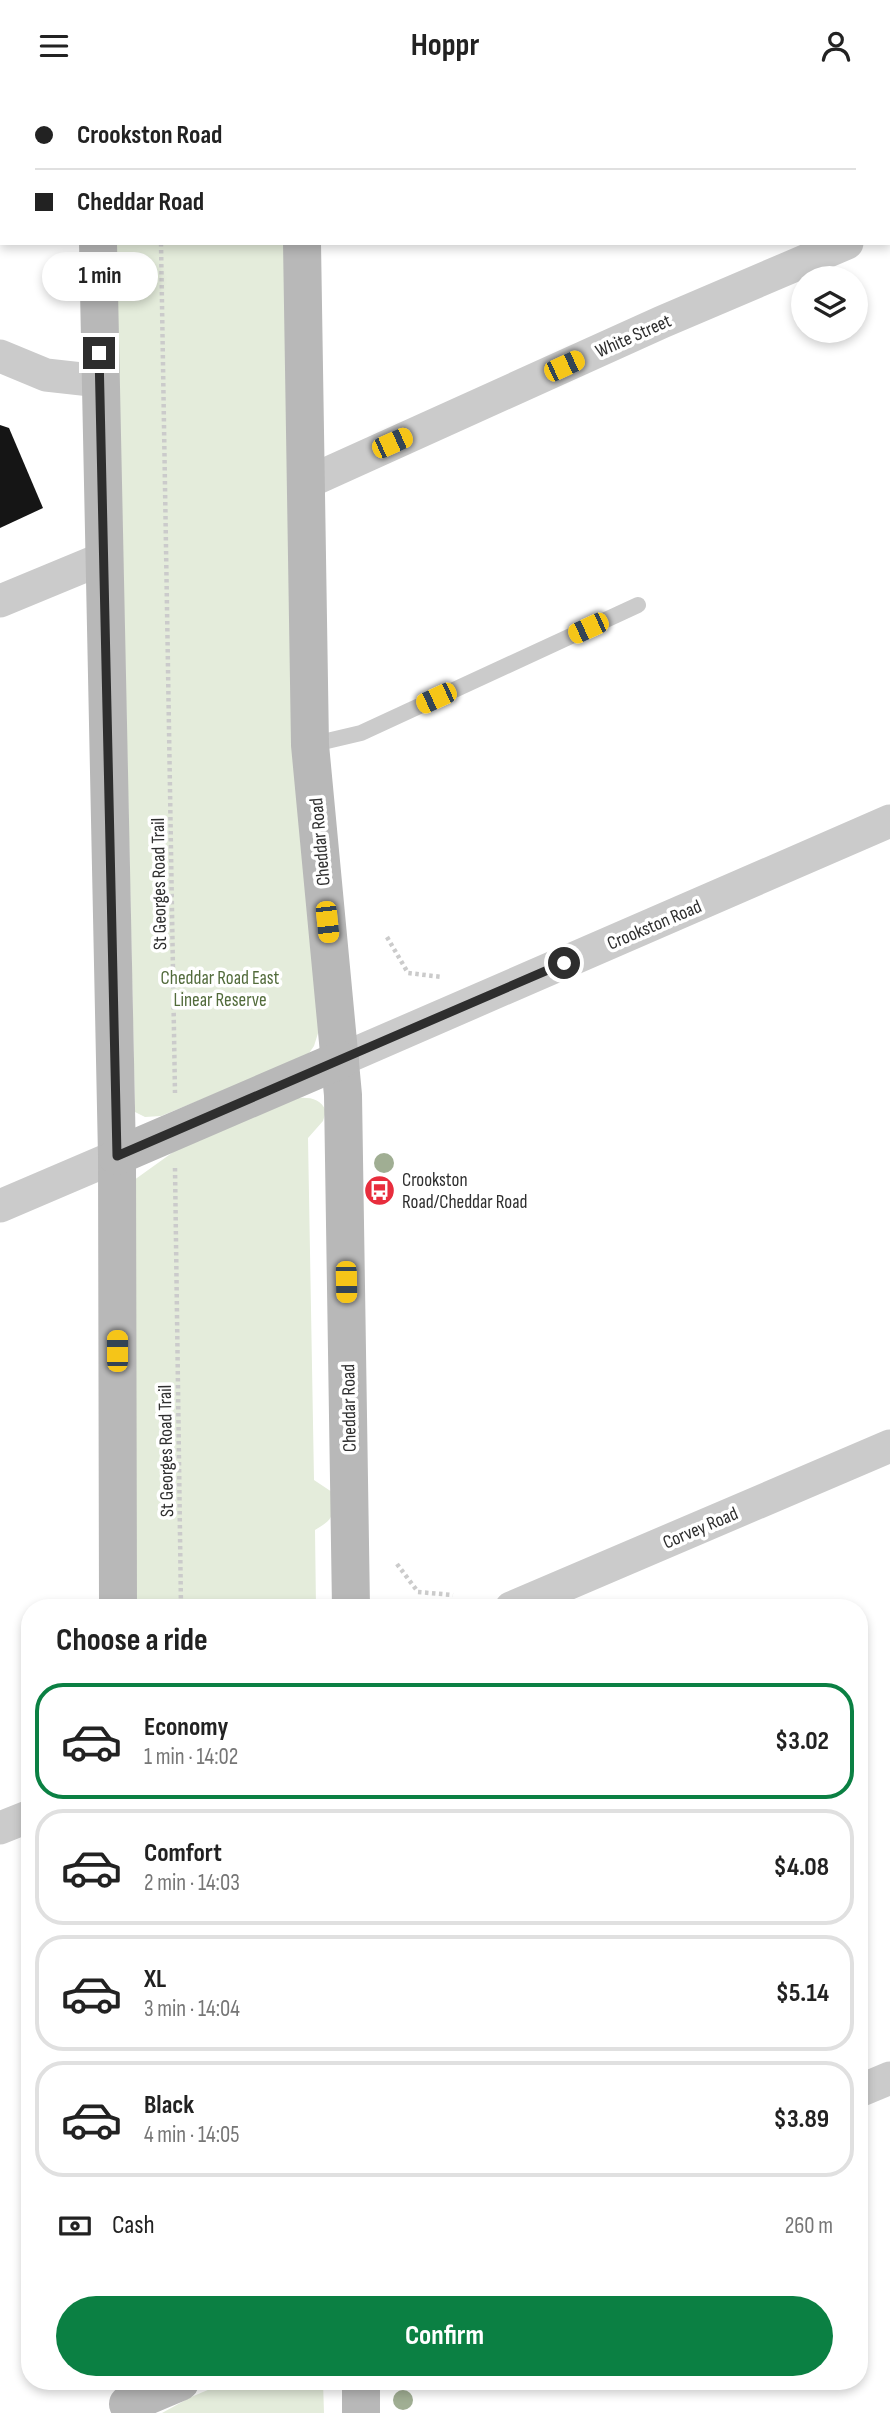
<!DOCTYPE html>
<html lang="en">
<head>
<meta charset="utf-8">
<style>
  body { margin:0; font-family:"Sofia Sans Condensed",sans-serif; background:#f2f2f2; color:#222; height:100vh; display:flex; flex-direction:column; font-size:26px; white-space:nowrap }
  * { box-sizing:border-box; margin:0 }
  p { font-size:23px; color:#767676 }
  .icon { flex:none; width:38px; height:38px; fill:none; stroke:currentColor; stroke-width:2; stroke-linecap:round; stroke-linejoin:round }
  .map { position:relative; flex:1; overflow:hidden }
  .sheet { position:absolute; left:21px; top:1508px; width:847px; height:791px; display:flex; flex-direction:column; background:#fff; border-radius:28px; box-shadow:0 4px 10px #0003 }
  .sheet>* { flex:none }
  .guide { position:absolute; left:0px; top:0px; width:891px; height:154px; box-shadow:0 4px 10px #0003; display:grid; align-content:center; height:154px; padding:0 35px; background:#fff }
  .buttons { position:absolute; left:791px; top:175px; display:grid; gap:14px }
  .buttons a { display:grid; place-items:center; width:77px; height:77px; border-radius:50%; background:#fff; box-shadow:0 4px 10px #0003; font-size:35px }
  .end { position:absolute; width:32px; height:32px; margin:-16px; border:9px solid #2e2e2e; background:#fff; box-shadow:0 0 0 4px #fff }
  .from { border-radius:50% }
  .bubble { position:absolute; height:49px; border-radius:24px; background:#fff; box-shadow:0 4px 10px #0003; font-size:23px; font-weight:700; line-height:49px; text-align:center }
  .car { position:absolute; width:21px; height:42px; margin:-21px -10px; border-radius:9px; box-shadow:0 0 5px 2px #0007; background:linear-gradient(#f5c518 24%,#345 0 40%,#f5c518 0 76%,#345 0 86%,#f5c518 0) }
  .guide b { display:flex; align-items:center; gap:24px; height:66px; font-size:26px }
  .guide b+b { border-top:2px solid #e0e0e0 }
  .guide i { width:18px; height:18px; background:#222 }
  ul { padding:0; list-style:none }
  li { display:flex; align-items:center; gap:21px; height:116px; margin:0 14px 10px; padding:0 21px; border:4px solid #e0e0e0; border-radius:28px }
  li div { flex:1 }
  li b { display:block; font-size:26px }
  li em { font-style:normal; font-weight:700 }
  li.on { border-color:#0b8043 }
  li>.icon { width:63px; height:63px; stroke-width:1.5 }
  h2 { padding:0 35px; font-size:32px; line-height:84px }
  .pay { display:flex; align-items:center; gap:18px; height:77px; padding:0 35px; font-size:26px }
  .pay p { margin-inline-start:auto }
  .button { display:flex; gap:14px; margin-top:auto; padding:14px 35px }
  .button a { flex:1; height:80px; border-radius:42px; background:#0b8043; color:#fff; font-size:28px; font-weight:700; line-height:80px; text-align:center }
  header { display:flex; justify-content:space-between; align-items:center; height:91px; padding:0 35px; background:#fff; font-size:32px; font-weight:700 }
  .map>svg:first-child { display:block }
  .green { fill:#e4ecdb }
  .building { fill:#151515 }
  .lines { fill:none; stroke-linecap:round; stroke-linejoin:round }
  .path { stroke:#cbcbcb; stroke-width:4.5; stroke-dasharray:3.5 3.5; stroke-linecap:butt }
  .service { stroke:#cbcbcb; stroke-width:16 }
  .minor { stroke:#cbcbcb; stroke-width:33 }
  .secondary { stroke:#b8b8b8; stroke-width:38 }
  .tree { fill:#a0ae93 }
  .route { stroke:#2e2e2e; stroke-width:9 }
  .labels { text-anchor:middle; stroke-width:7; stroke-linejoin:round; paint-order:stroke }
  .street-label { font-size:19px; fill:#2e2e2e; stroke:#fff }
  .park-label { font-size:19px; fill:#526b3b; stroke:#fff }
  .poi-label { font-size:19px; fill:#2e2e2e; stroke:#fff; text-anchor:start }
</style>
</head>
<body>
<header><svg class="icon" aria-label="menu" viewBox="0 0 24 24"><path d="M4 6h16M4 12h16M4 18h16"/></svg>Hoppr<svg class="icon" aria-label="person" viewBox="0 0 24 24"><circle cx="12" cy="8" r="4"/><path d="M4 21q1-7 8-7t8 7"/></svg></header>
<div class="map">
<svg width="890" height="2322" viewBox="0 0 890 2322">
  <rect width="100%" height="100%" fill="#fff"/>
  <g class="green">
    <rect x="113" y="0" width="171" height="2"/>
    <path d="M116,152H286L319,939L314,955L307,965L161,1025L145,1026L135,1021Z"/>
    <path d="M298,1007C310,1006 321,1008 326,1020L323,1030L308,1047L314,1389L332,1401C332,1425 337,1426 315,1439L316,1517H131L130,1092L176,1059Z"/>
    <path d="M227,2291H323L324,2322H162L191,2306Z"/>
  </g>
  <path class="building" d="M0,334L9,337L43,417L0,437Z"/>
  <g class="lines">
    <g class="path">
      <path d="M157,0V2"/>
      <path d="M161,152L175,1002"/>
      <path d="M387,846L408,882L442,886"/>
      <path d="M175,1077L181,1517"/>
      <path d="M397,1473L418,1501L453,1504"/>
    </g>
    <g class="service">
      <path d="M571,2L575,0"/>
      <path d="M310,654L361,642L638,514"/>
    </g>
    <g class="minor">
      <path d="M889,134H890"/>
      <path d="M0,265L46,284L100,290"/>
      <path d="M306,392L662,231L847,152"/>
      <path d="M0,510L104,467"/>
      <path d="M340,969L890,730"/>
      <path d="M0,1115L117,1065"/>
      <path d="M511,1517L890,1355"/>
      <path d="M0,1737L30,1725"/>
      <path d="M859,2000L890,1987"/>
    </g>
    <g class="secondary">
      <path d="M96,0V2"/>
      <path d="M300,0V2"/>
      <path d="M98,152L117,1065L118,1517"/>
      <path d="M302,152L310,654L343,1004L351,1517"/>
      <path d="M117,1065L340,969"/>
      <path d="M361,2291V2322"/>
      <path d="M128,2313L180,2291"/>
    </g>
  </g>
  <g class="tree">
    <circle cx="384" cy="1072" r="10"/>
    <circle cx="403" cy="2309" r="10"/>
  </g>
  <g class="lines">
    <path class="route" d="M99,262L117,1065L564,872"/>
  </g>
  <defs>
    <symbol id="bus-disc" viewBox="-11 -11 22 22"><circle r="9.5" fill="#e82d3d" stroke="#fff"/><path d="M-5-6H5V4H4V6H2V4H-2V6H-4V4H-5ZM-3.5-4V0h7V-4ZM-3.5 1.2v1.5H-2V1.2ZM2 1.2v1.5H3.5V1.2Z" fill="#fff"/></symbol>
  </defs>
  <g fill-rule="evenodd">
    <use href="#bus-disc" x="362" y="1082" width="35" height="35"/>
  </g>
  <g class="labels">
    <g class="street-label">
      <text transform="translate(633 244) rotate(-24)" y="7">White Street</text>
      <text transform="translate(319 751) rotate(-95)" y="7">Cheddar Road</text>
      <text transform="translate(158 793) rotate(-91)" y="7">St Georges Road Trail</text>
      <text transform="translate(654 833) rotate(-23)" y="7">Crookston Road</text>
      <text transform="translate(348 1317) rotate(-91)" y="7">Cheddar Road</text>
      <text transform="translate(165 1360) rotate(-91)" y="7">St Georges Road Trail</text>
      <text transform="translate(700 1436) rotate(-23)" y="7">Corvey Road</text>
    </g>
    <g class="park-label">
      <text x="220" y="893">Cheddar Road East<tspan x="220" dy="22">Linear Reserve</tspan></text>
    </g>
    <g class="poi-label">
      <text x="402" y="1095">Crookston<tspan x="402" dy="22">Road/Cheddar Road</tspan></text>
    </g>
  </g>
</svg>
<div class="buttons">
<a><svg class="icon" aria-label="layers" viewBox="0 0 24 24"><path d="M12 4l9 5-9 5-9-5zM3 14l9 5 9-5"/></svg></a>
</div>
<i class="end from" style="left:564px;top:872px"></i>
<i class="end" style="left:99px;top:262px"></i>
<div class="bubble" style="left:42px;top:161px;width:116px">1 min</div>
<i class="car" style="left:564px;top:275px;rotate:65deg"></i>
<i class="car" style="left:392px;top:352px;rotate:66deg"></i>
<i class="car" style="left:588px;top:537px;rotate:245deg"></i>
<i class="car" style="left:436px;top:607px;rotate:245deg"></i>
<i class="car" style="left:327px;top:831px;rotate:174deg"></i>
<i class="car" style="left:346px;top:1191px;rotate:179deg"></i>
<i class="car" style="left:117px;top:1260px;rotate:0deg"></i>
<div class="guide">
<b><i class="from"></i>Crookston Road</b>
<b><i></i>Cheddar Road</b>
</div>
<section class="sheet">
<h2>Choose a ride</h2>
<ul>
<li class="on"><svg class="icon" aria-label="car" viewBox="0 0 24 24"><path d="M5 17H2v-5l4-1 3-4h7l3 4 3 1v5h-3M9 17h6M6 11h13"/><circle cx="7" cy="17" r="2"/><circle cx="17" cy="17" r="2"/></svg><div><b>Economy</b><p>1 min · 14:02</p></div><em>$3.02</em></li>
<li><svg class="icon" aria-label="car" viewBox="0 0 24 24"><path d="M5 17H2v-5l4-1 3-4h7l3 4 3 1v5h-3M9 17h6M6 11h13"/><circle cx="7" cy="17" r="2"/><circle cx="17" cy="17" r="2"/></svg><div><b>Comfort</b><p>2 min · 14:03</p></div><em>$4.08</em></li>
<li><svg class="icon" aria-label="car" viewBox="0 0 24 24"><path d="M5 17H2v-5l4-1 3-4h7l3 4 3 1v5h-3M9 17h6M6 11h13"/><circle cx="7" cy="17" r="2"/><circle cx="17" cy="17" r="2"/></svg><div><b>XL</b><p>3 min · 14:04</p></div><em>$5.14</em></li>
<li><svg class="icon" aria-label="car" viewBox="0 0 24 24"><path d="M5 17H2v-5l4-1 3-4h7l3 4 3 1v5h-3M9 17h6M6 11h13"/><circle cx="7" cy="17" r="2"/><circle cx="17" cy="17" r="2"/></svg><div><b>Black</b><p>4 min · 14:05</p></div><em>$3.89</em></li>
</ul>
<div class="pay"><svg class="icon" aria-label="cash" viewBox="0 0 24 24"><path d="M3 7h18v10H3z"/><circle cx="12" cy="12" r="2"/></svg>Cash<p>260 m</p></div>
<div class="button"><a>Confirm</a></div>
</section>
</div>
</body>
</html>
